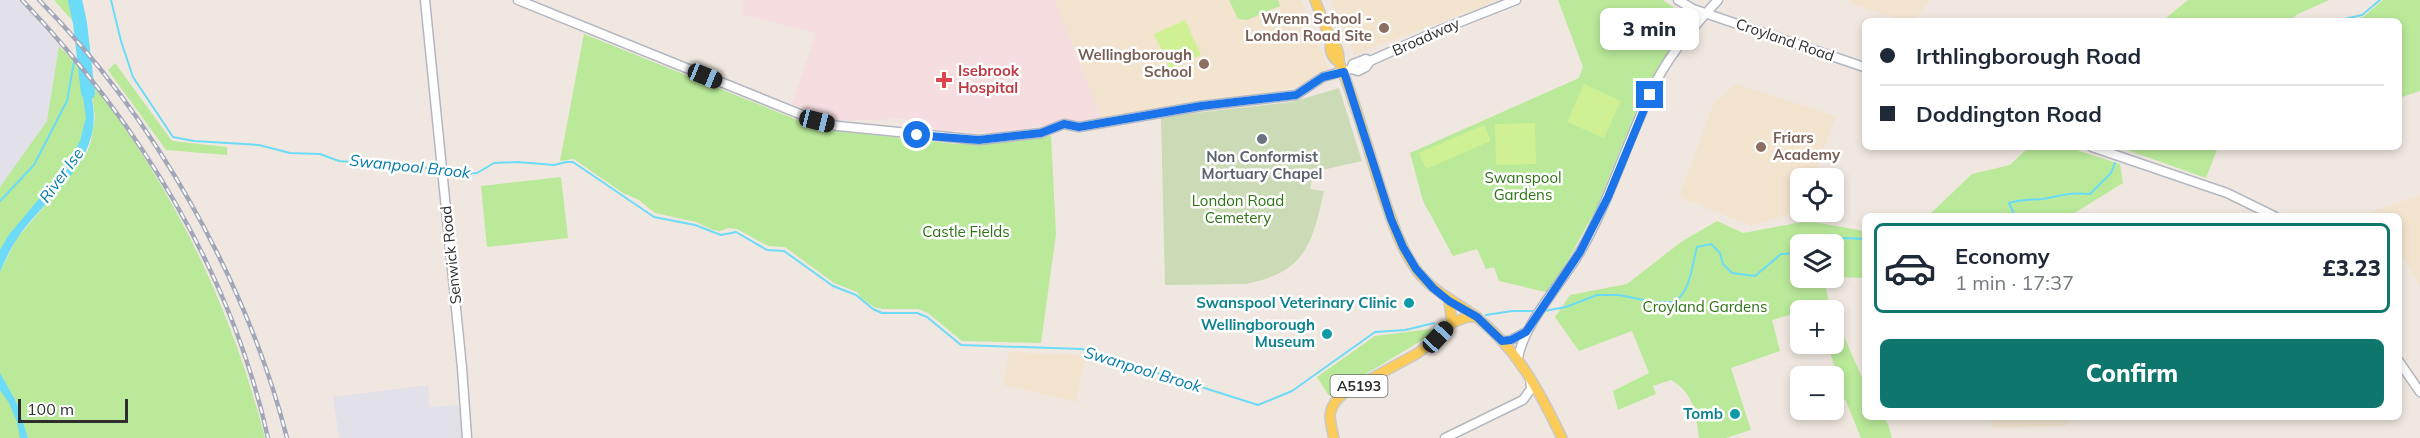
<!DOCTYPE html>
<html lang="en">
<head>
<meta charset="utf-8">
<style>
  body { margin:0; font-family:Mulish,sans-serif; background:#f6f6f7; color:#1f2937; height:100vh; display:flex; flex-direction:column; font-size:22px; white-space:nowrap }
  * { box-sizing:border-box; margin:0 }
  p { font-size:20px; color:#747a83 }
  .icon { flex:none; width:33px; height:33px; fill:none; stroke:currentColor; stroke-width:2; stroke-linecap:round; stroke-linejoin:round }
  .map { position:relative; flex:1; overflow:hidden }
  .side { position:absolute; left:1862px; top:213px; width:540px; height:207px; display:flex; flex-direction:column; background:#fff; border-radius:9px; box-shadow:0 3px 9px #0003 }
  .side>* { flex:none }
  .hud { position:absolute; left:1862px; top:18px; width:540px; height:132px; border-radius:9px; box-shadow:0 3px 9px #0003; display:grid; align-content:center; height:132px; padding:0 18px; background:#fff }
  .controls { position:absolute; left:1790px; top:168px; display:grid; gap:12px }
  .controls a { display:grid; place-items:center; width:54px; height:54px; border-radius:9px; background:#fff; box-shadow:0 3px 9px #0003; font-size:30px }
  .scale { position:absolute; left:18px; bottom:15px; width:110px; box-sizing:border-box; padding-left:6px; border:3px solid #2e2e2e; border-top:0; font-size:16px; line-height:21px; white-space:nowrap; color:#2e2e2e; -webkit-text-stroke:4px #fff; paint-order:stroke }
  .end { position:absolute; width:27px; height:27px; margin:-14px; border:8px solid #1a73e8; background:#fff; box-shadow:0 0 0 3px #fff }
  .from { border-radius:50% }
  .bubble { position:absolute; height:42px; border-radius:9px; background:#fff; box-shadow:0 3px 9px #0003; font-size:20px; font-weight:800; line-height:42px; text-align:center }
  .car { position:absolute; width:18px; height:36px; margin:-18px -9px; border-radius:8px; box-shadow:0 0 4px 2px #0007; background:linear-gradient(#222 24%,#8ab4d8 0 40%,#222 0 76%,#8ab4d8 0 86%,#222 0) }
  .hud b { display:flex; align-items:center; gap:21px; height:57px; font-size:22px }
  .hud b+b { border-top:2px solid #e0e1e3 }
  .hud i { width:15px; height:15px; background:#1f2937 }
  ul { padding:10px 0 0; list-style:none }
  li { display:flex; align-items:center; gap:18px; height:90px; margin:0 12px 9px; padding:0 6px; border:3px solid #e0e1e3; border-radius:9px }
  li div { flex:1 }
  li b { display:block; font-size:22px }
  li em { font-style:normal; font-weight:800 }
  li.on { border-color:#0f766e }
  li>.icon { width:54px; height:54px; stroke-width:1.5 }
  .cta { display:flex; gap:12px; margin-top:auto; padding:12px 18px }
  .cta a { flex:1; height:69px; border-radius:9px; background:#0f766e; color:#fff; font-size:24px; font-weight:800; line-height:69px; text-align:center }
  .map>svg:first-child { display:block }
  .industrial { fill:#e2e0e8 }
  .education { fill:#f2e4ce }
  .medical { fill:#f6dde0 }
  .green { fill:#b9e999 }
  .cemetery { fill:#cadbb5 }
  .pitch { fill:#cff194 }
  .water { fill:#6cdbf8 }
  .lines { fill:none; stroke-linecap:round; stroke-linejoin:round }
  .stream { stroke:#6cdbf8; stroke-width:2 }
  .river { stroke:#6cdbf8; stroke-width:14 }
  .secondary-casing { stroke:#b3b7c2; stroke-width:11 }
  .primary-casing { stroke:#c9c9c9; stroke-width:12 }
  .secondary { stroke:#fff; stroke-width:8 }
  .primary { stroke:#fbcc59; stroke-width:9 }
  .rail-casing { stroke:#a1a6b9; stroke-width:4.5 }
  .rail { stroke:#fff; stroke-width:2; stroke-dasharray:7; stroke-linecap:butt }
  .route { stroke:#1a73e8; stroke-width:8 }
  .education-dot { fill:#8d6e63; stroke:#fff; stroke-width:2 }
  .health-dot { fill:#e0444e; stroke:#fff; stroke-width:2 }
  .worship-dot { fill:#6b7280; stroke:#fff; stroke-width:2 }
  .culture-dot { fill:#0f9aa8; stroke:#fff; stroke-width:2 }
  .labels { text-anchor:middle; stroke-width:5; stroke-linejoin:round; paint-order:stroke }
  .shield { fill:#fff; stroke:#6d6d6d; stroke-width:1.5 }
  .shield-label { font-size:14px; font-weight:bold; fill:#2e2e2e }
  .education-label { font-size:15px; font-weight:bold; fill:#785e54; stroke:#fff; text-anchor:end }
  .street-label { font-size:15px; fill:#2e2e2e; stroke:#fff }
  .health-label { font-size:15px; font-weight:bold; fill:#be3a42; stroke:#fff; text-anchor:start }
  .worship-label { font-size:15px; font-weight:bold; fill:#5b616d; stroke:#fff }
  .park-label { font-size:15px; fill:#2e7315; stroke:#fff }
  .culture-label { font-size:15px; font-weight:bold; fill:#0d838f; stroke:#fff; text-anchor:end }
  .water-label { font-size:16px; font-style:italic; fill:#037cac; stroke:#fff }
</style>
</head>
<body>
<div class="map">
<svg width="2420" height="438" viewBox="0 0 2420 438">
  <rect width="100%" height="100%" fill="#f0e8e0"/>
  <g class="industrial">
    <path d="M0,0H17L21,2L59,46L47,121L0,187Z"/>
    <path d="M428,385L430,407L459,405L463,438H339L333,397Z"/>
  </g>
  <g class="education">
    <path d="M1055,0H1301L1330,72L1292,88L1260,96L1196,102L1101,118Z"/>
    <path d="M1330,0H1499L1354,55Z"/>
    <path d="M1849,0H1930L1913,21H1904L1853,4Z"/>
    <path d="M1736,84L1836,116L1813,178H1800V211L1751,226L1679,197L1714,103Z"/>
    <path d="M2420,195V285L2399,252L2398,216H2375L2372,212Z"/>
    <path d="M1009,352L1086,355L1076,402L1003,385Z"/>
    <path d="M1989,417H2074L2065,426L1993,428Z"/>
  </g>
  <path class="medical" d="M744,0H1055L1101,118L993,133L936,130L902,119L835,121L792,105L816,33L741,14Z"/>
  <g class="green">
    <path d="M54,0H80L87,37Z"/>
    <path d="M1229,0H1278L1280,6L1247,20L1238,19Z"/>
    <path d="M1558,0H1663L1690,19L1682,35L1645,89L1596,209L1550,293L1499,281L1494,267L1486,269L1477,249L1453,256L1423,201L1410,153L1579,78L1583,67Z"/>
    <path d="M2188,0H2329L2298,14L2289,21H2171L2166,18Z"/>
    <path d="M2383,0H2420V91L2399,98L2398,21H2346L2363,17Z"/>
    <path d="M584,34L820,129L956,144L1051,136L1056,234L1041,343L962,341L928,313L918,309H883L874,307L861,298L857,292L834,283L785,247L768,246L737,229L729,228L720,231L713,230L696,222L655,213L639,200L623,193L574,159L560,161Z"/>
    <path d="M59,46L79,67L87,84L90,118L82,153L15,235L0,269V187L47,121Z"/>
    <path d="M115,63L172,141L227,147V155L166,150L108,70Z"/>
    <path d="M90,81C174,188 231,307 265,438H28L17,403L0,373V272L17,238L61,187L87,152L91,142L95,117Z"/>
    <path d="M2029,147H2067L2120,164L2123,183L2073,214L2051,216H1928L1972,174L2010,165Z"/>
    <path d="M2125,147H2218L2206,178L2124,149Z"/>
    <path d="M561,177L568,238L487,247L481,186Z"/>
    <path d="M1717,221L1743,233L1808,221L1864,231V278L1833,277V244H1800V278H1824L1829,304L1772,320L1780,351L1731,368L1751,430L1726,438H1699C1696,413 1694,393 1671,380L1653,386L1656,394L1618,410L1613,391L1649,373L1632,331L1579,351L1555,317L1570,295L1627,284L1681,242Z"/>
    <path d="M1833,312L1864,382V417H1883L1888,424L1892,438H1861L1846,401L1833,392V376H1813L1835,369L1828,344H1833Z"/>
    <path d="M1431,329L1436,332L1329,396L1317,377L1375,336Z"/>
    <path d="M0,381L12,397L22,438H0Z"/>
  </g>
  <path class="cemetery" d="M1339,88L1362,161L1313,172L1310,189L1324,191C1312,244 1306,272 1246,284L1165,285L1161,117L1292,102Z"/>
  <g class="pitch">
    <path d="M1185,20L1201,55L1170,69L1154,34Z"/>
    <path d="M1584,84L1621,101L1604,138L1567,122Z"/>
    <path d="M1535,123L1536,164L1496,165L1495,124Z"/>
    <path d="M1484,125L1491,141L1426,169L1419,153Z"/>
  </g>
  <g class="water">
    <path d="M79,67C91,83 90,86 93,105C101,164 47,195 17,239C10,249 5,261 0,272V250L8,236L67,165L80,141L86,118Z"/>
    <path d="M0,373L17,403L28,438H20L17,422L9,403L0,390Z"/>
  </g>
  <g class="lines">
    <g class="stream">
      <path d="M111,0L121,41L133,77L173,137L194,141L259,145L290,153L320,154L339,161L439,169"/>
      <path d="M2336,21L2362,15L2380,0"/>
      <path d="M444,170L463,174L477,173L494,163L518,162L554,165L566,162H573L654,217L695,225L721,235L736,232L767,250L784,251L833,286L856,295L873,309L882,313H917L927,317L961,345L1082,349L1258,405L1292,391L1375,332L1405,330L1434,323"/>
      <path d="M0,201L34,165L67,101L74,62"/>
      <path d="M2013,216L2014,214L2009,203C2020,199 2031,200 2043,199C2062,196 2068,192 2090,194L2111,173L2115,163"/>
      <path d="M1826,244L1844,238L1864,239"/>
      <path d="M1544,311L1566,307L1597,295H1619L1653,302H1675C1692,287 1691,268 1697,247L1711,244L1720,253L1723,264L1732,273L1755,276L1781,254L1800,253"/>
      <path d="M1486,315L1512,311H1535"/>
    </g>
    <path class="river" d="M75,0L80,23L88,93"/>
    <defs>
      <g id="secondary">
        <path d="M425,0L462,368L467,438"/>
        <path d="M518,0L817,121L838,126L979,140L1041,133L1064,124L1079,127L1201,106L1296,95L1323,77L1351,69L1353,64L1366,59L1370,61L1440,30L1516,0"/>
        <path d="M1678,0L1693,9L1864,67"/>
        <path d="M1351,69L1358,71L1366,67L1370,61"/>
        <path d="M2092,147L2227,193L2274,216"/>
        <path d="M1502,341H1509L1526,332"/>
        <path d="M1518,358C1524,323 1562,283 1580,252C1612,197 1628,136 1657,80C1672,51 1696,24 1718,0"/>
        <path d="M2398,360L2420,392"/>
        <path d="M1445,438L1523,400L1531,389L1530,378"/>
      </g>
      <g id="primary">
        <path d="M1315,0L1331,41C1338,47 1339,53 1339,62C1358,107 1369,155 1385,201C1393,224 1401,248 1415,268C1431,291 1454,300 1475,316C1517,348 1540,392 1562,438"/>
        <path d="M1331,41C1329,50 1331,57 1339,62"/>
        <path d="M1449,301L1452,323"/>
        <path d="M1334,438C1329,418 1326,408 1343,394L1418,353L1438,337L1452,323L1467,317H1477"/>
      </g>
    </defs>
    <use href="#secondary" class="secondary-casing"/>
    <use href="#primary" class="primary-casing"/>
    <use href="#secondary" class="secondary"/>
    <use href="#primary" class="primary"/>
    <defs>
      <g id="rail">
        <path d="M22,0C139,123 231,271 268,438"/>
        <path d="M39,0C153,115 247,281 287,438"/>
      </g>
    </defs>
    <use href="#rail" class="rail-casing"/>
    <use href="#rail" class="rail"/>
  </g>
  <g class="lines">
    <path class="route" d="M917,135L979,140L1041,133L1064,124L1079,127L1201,106L1296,95L1323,77L1344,72L1391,219L1403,247L1416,269L1433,288L1449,301L1477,317L1502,341L1511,340L1526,332L1580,252L1608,197L1650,95"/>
  </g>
  <g class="education-dot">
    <circle cx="1384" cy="28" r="6"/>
    <circle cx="1204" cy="64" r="6"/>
    <circle cx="1761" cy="147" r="6"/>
  </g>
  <path class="health-dot" d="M941 71h6v6h6v6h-6v6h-6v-6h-6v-6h6z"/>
  <circle class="worship-dot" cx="1262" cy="139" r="6"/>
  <g class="culture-dot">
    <circle cx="1409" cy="303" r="6"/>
    <circle cx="1327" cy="334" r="6"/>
    <circle cx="1735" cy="414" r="6"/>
  </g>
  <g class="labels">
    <rect class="shield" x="1330.5" y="375" width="57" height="22" rx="4.5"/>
    <g class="shield-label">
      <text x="1359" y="391">A5193</text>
    </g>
    <g class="education-label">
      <text x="1372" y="24">Wrenn School -<tspan x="1372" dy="17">London Road Site</tspan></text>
      <text x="1192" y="60">Wellingborough<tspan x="1192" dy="17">School</tspan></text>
      <text x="1773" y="143" text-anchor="start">Friars<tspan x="1773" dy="17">Academy</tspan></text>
    </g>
    <g class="street-label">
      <text transform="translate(1426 37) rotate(-24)" y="5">Broadway</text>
      <text transform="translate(1785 40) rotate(19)" y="5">Croyland Road</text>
      <text transform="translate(451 255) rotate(-96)" y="5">Senwick Road</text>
    </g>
    <g class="health-label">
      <text x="958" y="76">Isebrook<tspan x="958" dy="17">Hospital</tspan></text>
    </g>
    <g class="worship-label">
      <text x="1262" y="162">Non Conformist<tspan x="1262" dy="17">Mortuary Chapel</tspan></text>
    </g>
    <g class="park-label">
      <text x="1523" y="183">Swanspool<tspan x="1523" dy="17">Gardens</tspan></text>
      <text x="1238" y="206">London Road<tspan x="1238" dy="17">Cemetery</tspan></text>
      <text x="966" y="237">Castle Fields</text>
      <text x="1705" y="312">Croyland Gardens</text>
    </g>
    <g class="culture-label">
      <text x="1397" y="308">Swanspool Veterinary Clinic</text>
      <text x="1315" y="330">Wellingborough<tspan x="1315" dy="17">Museum</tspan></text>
      <text x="1723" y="419">Tomb</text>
    </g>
    <g class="water-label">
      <text transform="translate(410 166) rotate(6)" y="6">Swanpool Brook</text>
      <text transform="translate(61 175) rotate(-54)" y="6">River Ise</text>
      <text transform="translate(1143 369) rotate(17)" y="6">Swanpool Brook</text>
    </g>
  </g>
</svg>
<div class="controls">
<a><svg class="icon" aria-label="locate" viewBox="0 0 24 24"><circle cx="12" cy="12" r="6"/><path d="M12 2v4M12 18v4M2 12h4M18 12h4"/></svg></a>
<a><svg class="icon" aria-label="layers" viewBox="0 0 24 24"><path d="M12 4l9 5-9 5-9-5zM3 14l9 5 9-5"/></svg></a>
<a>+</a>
<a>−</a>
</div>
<div class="scale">100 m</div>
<i class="end from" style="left:917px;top:135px"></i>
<i class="end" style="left:1650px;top:95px"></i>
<div class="bubble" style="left:1600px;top:8px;width:99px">3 min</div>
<i class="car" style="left:705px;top:76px;rotate:112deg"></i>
<i class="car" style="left:817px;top:121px;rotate:104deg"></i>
<i class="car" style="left:1438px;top:337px;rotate:43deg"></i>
<div class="hud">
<b><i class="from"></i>Irthlingborough Road</b>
<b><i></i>Doddington Road</b>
</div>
<section class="side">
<ul>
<li class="on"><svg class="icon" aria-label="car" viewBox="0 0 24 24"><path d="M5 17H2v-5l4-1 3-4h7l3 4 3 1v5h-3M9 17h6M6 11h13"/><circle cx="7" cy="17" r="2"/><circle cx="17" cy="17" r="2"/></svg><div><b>Economy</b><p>1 min · 17:37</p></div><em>£3.23</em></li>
</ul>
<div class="cta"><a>Confirm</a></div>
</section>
</div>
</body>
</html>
